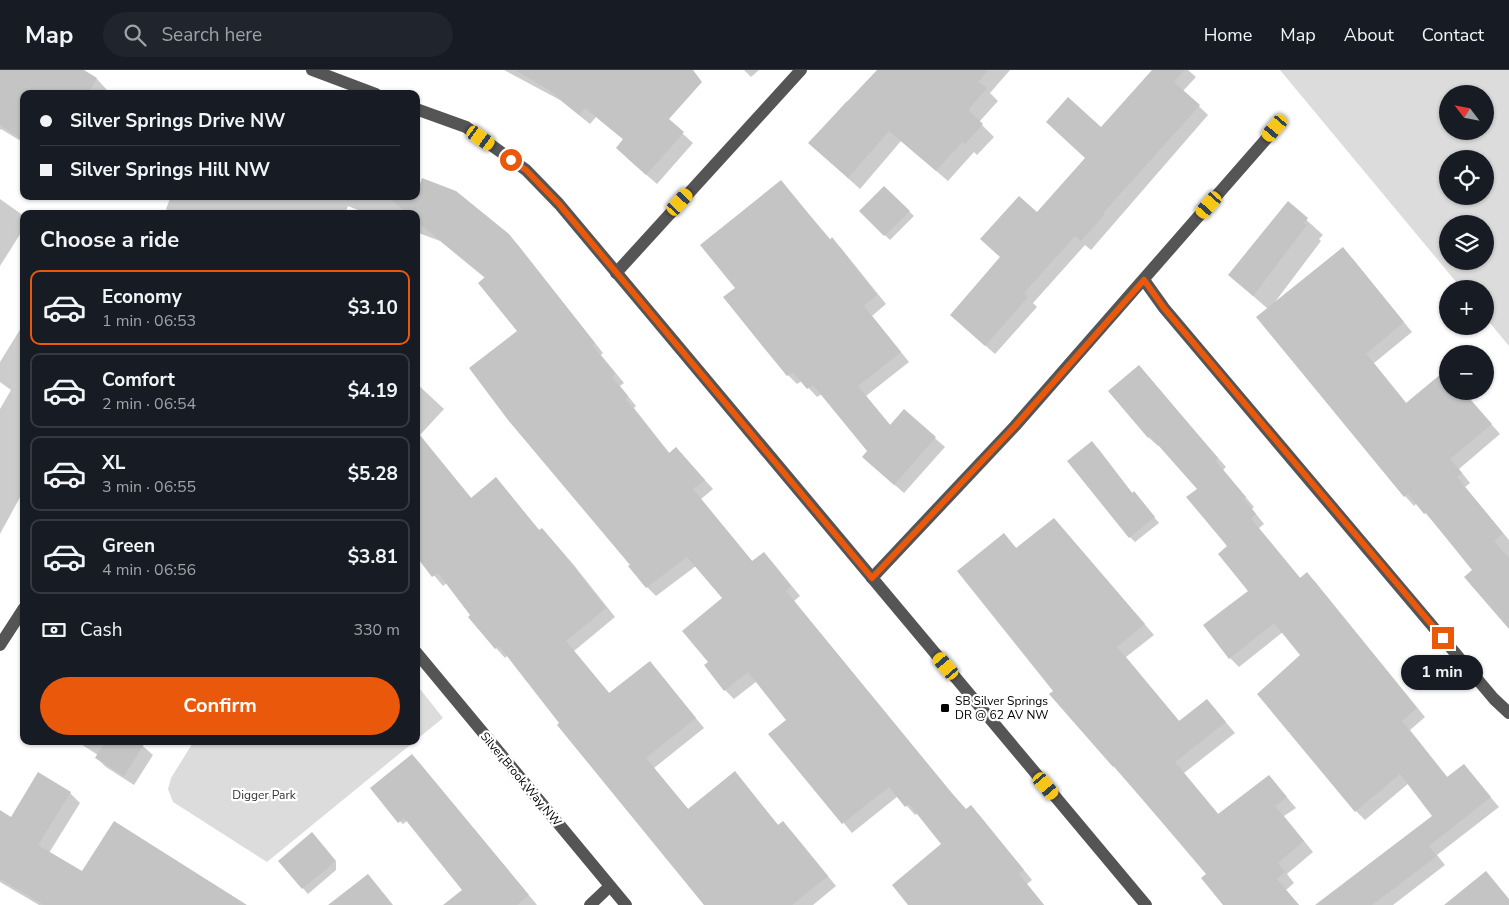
<!DOCTYPE html>
<html lang="en">
<head>
<meta charset="utf-8">
<style>
  body { margin:0; font-family:"Nunito Sans",sans-serif; background:#20242c; color:#f1f3f6; height:100vh; display:flex; flex-direction:column; font-size:19px; white-space:nowrap }
  * { box-sizing:border-box; margin:0 }
  p { font-size:16px; color:#9ea1a6 }
  .icon { flex:none; width:28px; height:28px; fill:none; stroke:currentColor; stroke-width:2; stroke-linecap:round; stroke-linejoin:round }
  .map { position:relative; flex:1; overflow:hidden }
  .details { position:absolute; left:20px; top:140px; width:400px; height:535px; display:flex; flex-direction:column; background:#171b24; border-radius:10px; box-shadow:0 1px 4px #0004 }
  .details>* { flex:none }
  .top-card { position:absolute; left:20px; top:20px; width:400px; height:110px; border-radius:10px; box-shadow:0 1px 4px #0004; display:grid; align-content:center; height:110px; padding:0 20px; background:#171b24 }
  .needle { width:32px; rotate:302deg }
  .controls { position:absolute; left:1439px; top:15px; display:grid; gap:10px }
  .controls a { display:grid; place-items:center; width:55px; height:55px; border-radius:50%; background:#171b24; box-shadow:0 1px 4px #0004; font-size:25px }
  .end { position:absolute; width:22px; height:22px; margin:-11px; border:6px solid #ea580c; background:#fff; box-shadow:0 0 0 2px #fff }
  .from { border-radius:50% }
  .bubble { position:absolute; height:35px; border-radius:18px; background:#171b24; box-shadow:0 1px 4px #0004; font-size:16px; font-weight:700; line-height:35px; text-align:center }
  .car { position:absolute; width:15px; height:30px; margin:-15px -8px; border-radius:6px; box-shadow:0 0 4px 1px #0007; background:linear-gradient(#f5c518 24%,#345 0 40%,#f5c518 0 76%,#345 0 86%,#f5c518 0) }
  .top-card b { display:flex; align-items:center; gap:18px; height:48px; font-size:19px }
  .top-card b+b { border-top:1px solid #363941 }
  .top-card i { width:12px; height:12px; background:#f1f3f6 }
  ul { padding:0; list-style:none }
  li { display:flex; align-items:center; gap:15px; height:75px; margin:0 10px 8px; padding:0 10px; border:2px solid #363941; border-radius:10px }
  li div { flex:1 }
  li b { display:block; font-size:19px }
  li em { font-style:normal; font-weight:700 }
  li.on { border-color:#ea580c }
  li>.icon { width:45px; height:45px; stroke-width:1.5 }
  h2 { padding:0 20px; font-size:22px; line-height:60px }
  .pay { display:flex; align-items:center; gap:12px; height:55px; padding:0 20px; font-size:19px }
  .pay p { margin-inline-start:auto }
  .cta { display:flex; gap:10px; margin-top:auto; padding:10px 20px }
  .cta a { flex:1; height:58px; border-radius:30px; background:#ea580c; color:#fff; font-size:20px; font-weight:700; line-height:58px; text-align:center }
  header { display:flex; align-items:center; gap:30px; box-sizing:border-box; height:70px; padding:0 25px; background:#171b24; border-bottom:1px solid #363941 }
  header strong { font-size:24px }
  nav { display:flex; gap:28px; margin-inline-start:auto; font-size:18px }
  .search { width:350px; height:45px; background:#20242c; display:flex; align-items:center; gap:12px; box-sizing:border-box; padding:0 18px; border-radius:28px; color:#9ea1a6; font-size:19px }
  .map>svg:first-child { display:block }
  .green { fill:#dcdcdc; fill-rule:evenodd }
  .shadow { fill:#0003 }
  .building { fill:#c4c4c4 }
  .lines { fill:none; stroke-linecap:round; stroke-linejoin:round }
  .minor { stroke:#555; stroke-width:12 }
  .route { stroke:#ea580c; stroke-width:6 }
  .poi-dot { fill:#000; stroke:#fff; stroke-width:2 }
  .labels { text-anchor:middle; stroke-width:4.5; stroke-linejoin:round; paint-order:stroke }
  .poi-label { font-size:12px; fill:#000; stroke:#fff; text-anchor:start }
  .street-label { font-size:12px; fill:#000; stroke:#fff }
  .park-label { font-size:12px; fill:#333; stroke:#fff }
</style>
</head>
<body>
<header>
<strong>Map</strong>
<div class="search"><svg class="icon" aria-label="search" viewBox="0 0 24 24"><circle cx="10" cy="10" r="6"/><path d="M15 15l6 6"/></svg>Search here</div>
<nav><a>Home</a><a>Map</a><a>About</a><a>Contact</a></nav>
</header>
<div class="map">
<svg width="1509" height="835" viewBox="0 0 1509 835">
  <rect width="100%" height="100%" fill="#fff"/>
  <g class="green">
    <path d="M1280,0H1509V276L1485,247V219H1462ZM1448,24H1485V61H1448ZM1448,89H1485V126H1448ZM1448,154H1485V191H1448Z"/>
    <path d="M416,614L443,648L416,670Z"/>
    <path d="M194,671H415L267,792L173,732L168,719L171,708Z"/>
  </g>
  <g class="shadow">
    <path d="M0,0H82L97,9L107,20L105,24H24V73L1,59L0,60Z"/>
    <path d="M504,0H605L654,38L693,73L657,114L627,88L624,70L596,47L590,54L560,30Z"/>
    <path d="M744,0H759L751,7Z"/>
    <path d="M885,0H1010L990,23L998,31L979,52L994,67L977,85L974,82L948,111L901,71L860,119L809,73L847,31L849,33Z"/>
    <path d="M1151,0H1188L1196,7L1183,21L1208,45L1091,180L1085,175L1033,233L1037,237L995,284L961,254L1037,144L1086,88L1101,59L1153,1Z"/>
    <path d="M155,20L167,24H154Z"/>
    <path d="M781,112L831,170L832,169L841,178L886,234L872,246L909,292L866,326L891,356L904,341L945,377L904,423L873,396L869,381L822,324L817,327L802,311L797,314L788,305L737,218Z"/>
    <path d="M416,116L508,165L518,175L603,283L601,285L624,313L620,316L636,336L634,338L670,384L685,388L713,419L701,429L753,492L764,483L773,493L800,526L794,531L959,732L967,741L971,737L980,746L1032,810L1027,814L1044,835H910L943,774L918,743L915,745L898,726L852,763L770,664L788,650L757,611L734,629L725,620L710,592L724,528L696,496L656,526L647,517L632,495L519,261L485,208L440,171L416,162V144H368L348,136L345,144H171L166,139L171,126H416Z"/>
    <path d="M884,117L914,146L890,170L860,141Z"/>
    <path d="M0,129L24,146V158L0,196Z"/>
    <path d="M1288,133L1323,165L1319,169L1321,171L1275,232L1352,188L1412,262L1374,293L1407,334L1448,321H1462L1500,364L1459,399L1470,413L1465,417L1509,470V557L1474,500L1417,433L1414,436L1405,426L1268,239L1229,205Z"/>
    <path d="M24,253V420L0,464V339L11,320L0,312V292Z"/>
    <path d="M1139,297L1226,397L1223,400L1254,437L1252,439L1264,454L1259,458L1301,509L1307,504L1316,513L1425,647L1410,660L1448,708L1464,696L1499,737L1437,785L1445,795L1393,835H1334L1434,746L1409,713L1365,750L1356,741L1302,585L1283,562L1239,597L1230,588L1250,521L1199,419L1160,375L1158,376L1149,368L1110,321Z"/>
    <path d="M416,313L444,339L420,365L472,429L496,409L540,461L551,469L573,494L615,547L574,581L610,624L650,592L704,658L654,698L689,740L735,703L779,756L792,762L836,816L813,835H706L508,585L505,588L496,578L447,513L443,516L416,484Z"/>
    <path d="M1097,377L1133,424L1139,428L1159,453L1135,472L1130,467Z"/>
    <path d="M1054,449L1154,565L1126,587L1180,652L1207,630L1235,663L1184,703L1219,745L1269,706L1296,738L1284,746L1313,782L1287,804L1294,813L1286,820L1299,835H1224L1208,804L1050,624L1055,621L1004,465L1017,479Z"/>
    <path d="M76,671H137L153,685L134,715L106,697L97,688L98,685Z"/>
    <path d="M412,685L422,696L537,835H448L463,820L408,750L403,754L392,744Z"/>
    <path d="M39,704L70,723L80,733L49,783L83,803L240,835H39L0,812V741L11,748Z"/>
    <path d="M317,769L336,792V800L308,824L280,791Z"/>
  </g>
  <g class="building">
    <path d="M0,0H84L97,8L88,24H24V71L0,55Z"/>
    <path d="M515,0H693L702,12L669,49L684,62L646,105L616,78L623,69L585,38L579,45L549,20Z"/>
    <path d="M877,0H988L978,12L987,18L968,40L983,54L965,74L962,72L936,101L889,61L848,108L808,73Z"/>
    <path d="M1152,0H1184L1174,12L1200,35L1104,142L1105,144L1081,171L1075,166L1024,223L1028,227L985,276L950,245L1000,187L980,169L1019,126L1037,142L1085,88L1046,52L1068,27L1101,57Z"/>
    <path d="M422,108L456,121L509,164L595,273L592,275L615,303L612,307L628,326L625,328L669,383L676,377L705,410L693,419L752,491L764,482L791,516L786,521L950,721L966,739L971,735L1024,800L1019,804L1044,835H908L892,815L941,774L909,734L905,737L889,717L842,754L768,664L786,650L748,602L724,621L704,595L708,592L682,561L722,528L687,487L646,518L628,496L630,495L508,350L469,298L517,261L478,213L485,207L416,151V144H408L387,126H416Z"/>
    <path d="M781,110L830,170L832,167L877,225L864,236L901,282L858,316L890,355L904,339L936,367L894,415L862,387L867,381L813,315L807,319L793,302L787,306L764,278L723,227L735,218L700,175Z"/>
    <path d="M884,116L910,141L884,166L859,141Z"/>
    <path d="M1288,131L1308,148L1304,153L1307,155L1253,226L1228,205Z"/>
    <path d="M1343,177L1404,252L1366,284L1406,333L1448,298V321H1463L1492,354L1450,389L1462,403L1457,407L1503,463L1494,471L1509,488V559L1464,507L1472,500L1426,443L1424,444L1408,424L1404,427L1256,247Z"/>
    <path d="M1139,295L1218,388L1215,390L1246,427L1244,429L1256,444L1251,449L1300,508L1307,502L1417,638L1402,651L1447,707L1464,694L1491,727L1429,776L1437,786L1372,835H1315L1432,746L1400,704L1355,742L1301,677L1257,624L1300,585L1274,553L1229,589L1203,555L1248,521L1218,484L1227,476L1186,427L1197,419L1150,366L1148,368L1108,321Z"/>
    <path d="M416,361L471,428L496,407L539,460L542,458L564,484L606,538L566,571L609,623L650,591L696,648L646,688L688,739L735,701L778,755L783,751L828,806L792,835H704L557,655L559,653L499,576L495,579L468,547L470,545L438,503L432,507L416,486Z"/>
    <path d="M1092,371L1132,423L1134,421L1155,447L1129,468L1067,391Z"/>
    <path d="M1054,448L1145,554L1117,577L1179,651L1207,629L1226,652L1175,692L1218,744L1269,705L1287,727L1275,736L1304,771L1278,793L1285,802L1277,809L1299,835H1223L1201,808L1206,804L1114,696L1113,697L1049,624L1053,621L957,501L1004,463L1016,478Z"/>
    <path d="M105,671H146L124,706L95,688Z"/>
    <path d="M412,684L529,825L517,835H443L462,820L404,748L398,753L370,718Z"/>
    <path d="M38,702L71,722L38,775L82,801L114,751L247,835H44L0,809V740L11,747Z"/>
    <path d="M312,762L336,791L302,819L278,791Z"/>
    <path d="M1486,801L1509,829V835H1444Z"/>
    <path d="M368,804L393,835H328Z"/>
  </g>
  <g class="lines">
    <g class="minor">
      <path d="M312,0L376,24"/>
      <path d="M416,39L466,57L526,100L559,134L1146,835"/>
      <path d="M616,203L801,0"/>
      <path d="M1144,210L1164,238L1494,629L1509,643"/>
      <path d="M872,508L1015,356L1275,59"/>
      <path d="M0,575L24,538"/>
      <path d="M416,582L626,835"/>
      <path d="M590,835L609,817"/>
    </g>
  </g>
  <g class="lines">
    <path class="route" d="M511,90L526,100L559,134L872,508L1015,356L1144,210L1164,238L1443,568"/>
  </g>
  <rect class="poi-dot" x="940" y="633" width="10" height="10" rx="2.5"/>
  <g class="labels">
    <g class="poi-label">
      <text x="955" y="635">SB Silver Springs<tspan x="955" dy="14">DR @ 62 AV NW</tspan></text>
    </g>
    <g class="street-label">
      <text transform="translate(521 709) rotate(50)" y="4">Silver Brook Way NW</text>
    </g>
    <g class="park-label">
      <text x="264" y="729">Digger Park</text>
    </g>
  </g>
</svg>
<div class="controls">
<a><svg class="needle" viewBox="-14 -14 28 28"><path d="M0-13l5 13h-10z" fill="#e53935"/><path d="M0 13l5-13h-10z" fill="#9ea1a6"/></svg></a>
<a><svg class="icon" aria-label="locate" viewBox="0 0 24 24"><circle cx="12" cy="12" r="6"/><path d="M12 2v4M12 18v4M2 12h4M18 12h4"/></svg></a>
<a><svg class="icon" aria-label="layers" viewBox="0 0 24 24"><path d="M12 4l9 5-9 5-9-5zM3 14l9 5 9-5"/></svg></a>
<a>+</a>
<a>−</a>
</div>
<i class="end from" style="left:511px;top:90px"></i>
<i class="end" style="left:1443px;top:568px"></i>
<div class="bubble" style="left:1401px;top:585px;width:82px">1 min</div>
<i class="car" style="left:1275px;top:58px;rotate:220deg"></i>
<i class="car" style="left:481px;top:68px;rotate:125deg"></i>
<i class="car" style="left:680px;top:132px;rotate:42deg"></i>
<i class="car" style="left:1209px;top:135px;rotate:221deg"></i>
<i class="car" style="left:946px;top:596px;rotate:320deg"></i>
<i class="car" style="left:1046px;top:716px;rotate:140deg"></i>
<div class="top-card">
<b><i class="from"></i>Silver Springs Drive NW</b>
<b><i></i>Silver Springs Hill NW</b>
</div>
<section class="details">
<h2>Choose a ride</h2>
<ul>
<li class="on"><svg class="icon" aria-label="car" viewBox="0 0 24 24"><path d="M5 17H2v-5l4-1 3-4h7l3 4 3 1v5h-3M9 17h6M6 11h13"/><circle cx="7" cy="17" r="2"/><circle cx="17" cy="17" r="2"/></svg><div><b>Economy</b><p>1 min · 06:53</p></div><em>$3.10</em></li>
<li><svg class="icon" aria-label="car" viewBox="0 0 24 24"><path d="M5 17H2v-5l4-1 3-4h7l3 4 3 1v5h-3M9 17h6M6 11h13"/><circle cx="7" cy="17" r="2"/><circle cx="17" cy="17" r="2"/></svg><div><b>Comfort</b><p>2 min · 06:54</p></div><em>$4.19</em></li>
<li><svg class="icon" aria-label="car" viewBox="0 0 24 24"><path d="M5 17H2v-5l4-1 3-4h7l3 4 3 1v5h-3M9 17h6M6 11h13"/><circle cx="7" cy="17" r="2"/><circle cx="17" cy="17" r="2"/></svg><div><b>XL</b><p>3 min · 06:55</p></div><em>$5.28</em></li>
<li><svg class="icon" aria-label="car" viewBox="0 0 24 24"><path d="M5 17H2v-5l4-1 3-4h7l3 4 3 1v5h-3M9 17h6M6 11h13"/><circle cx="7" cy="17" r="2"/><circle cx="17" cy="17" r="2"/></svg><div><b>Green</b><p>4 min · 06:56</p></div><em>$3.81</em></li>
</ul>
<div class="pay"><svg class="icon" aria-label="cash" viewBox="0 0 24 24"><path d="M3 7h18v10H3z"/><circle cx="12" cy="12" r="2"/></svg>Cash<p>330 m</p></div>
<div class="cta"><a>Confirm</a></div>
</section>
</div>
</body>
</html>
